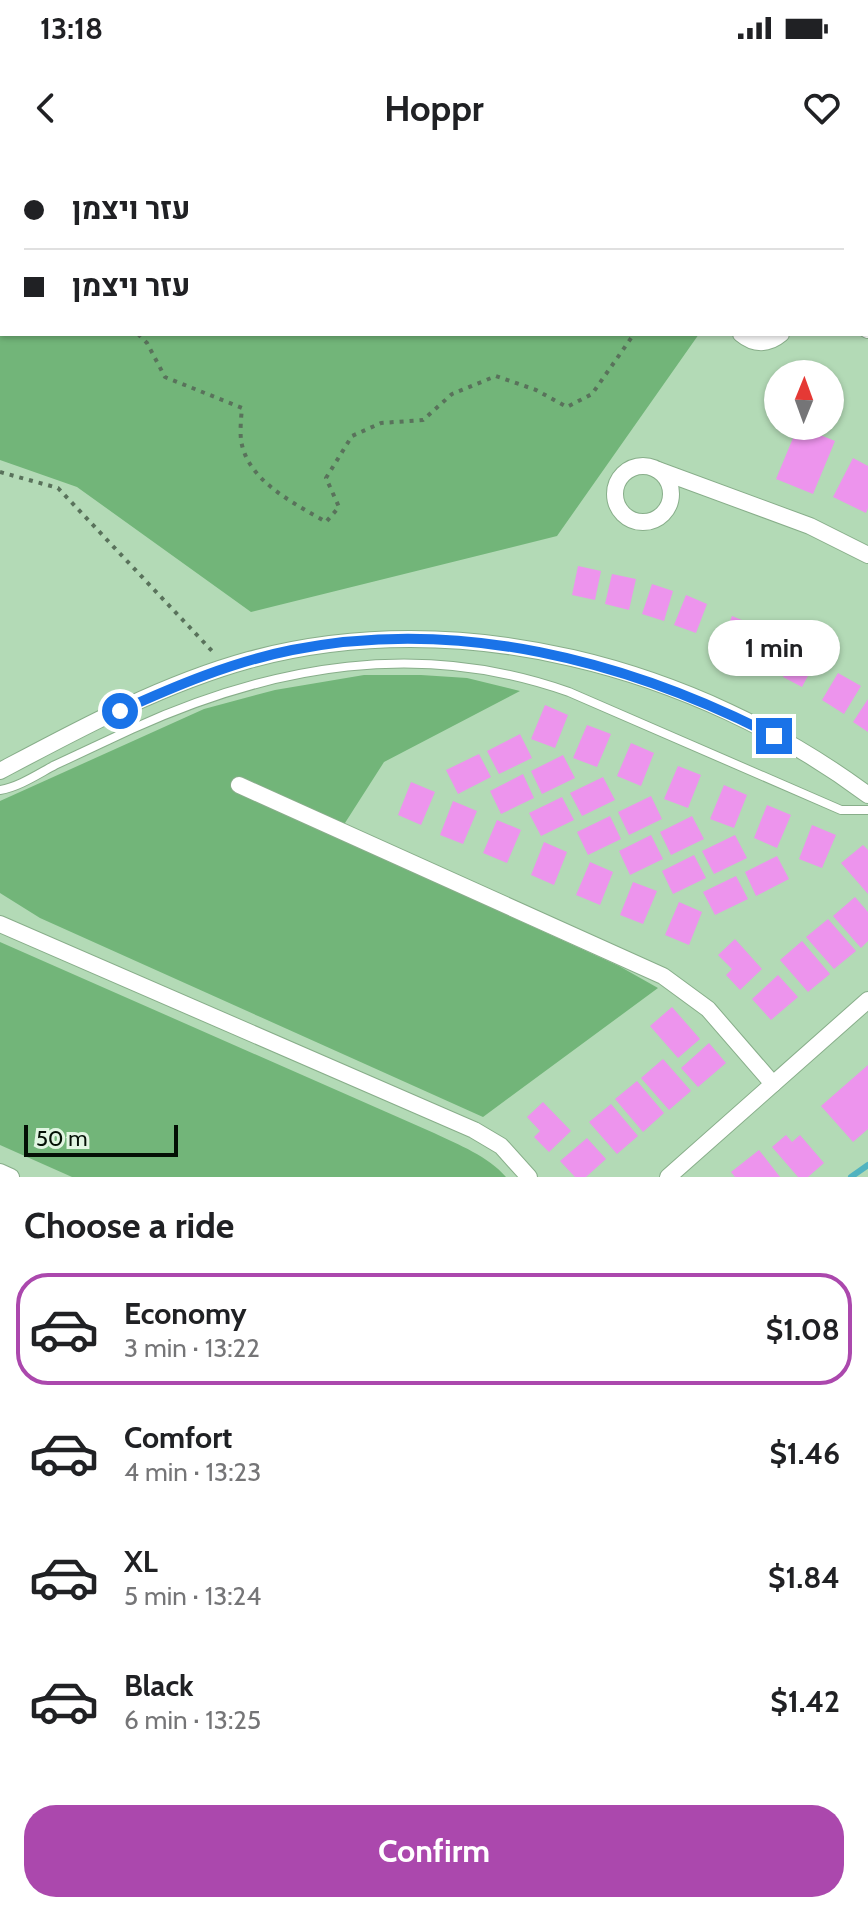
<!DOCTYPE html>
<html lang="en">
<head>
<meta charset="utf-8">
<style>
  body { margin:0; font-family:Cabin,Heebo,sans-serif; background:#f2f2f2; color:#202124; height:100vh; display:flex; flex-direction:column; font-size:30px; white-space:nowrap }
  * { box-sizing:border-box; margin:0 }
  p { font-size:26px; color:#757577 }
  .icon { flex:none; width:44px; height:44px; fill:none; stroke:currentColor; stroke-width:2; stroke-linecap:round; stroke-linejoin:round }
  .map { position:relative; height:1017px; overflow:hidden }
  .panel { display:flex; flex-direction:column; background:#fff; flex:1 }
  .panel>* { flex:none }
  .top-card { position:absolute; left:0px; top:0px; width:868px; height:176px; box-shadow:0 2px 6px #0004; display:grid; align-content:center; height:176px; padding:0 24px; background:#fff }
  .needle { width:52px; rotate:1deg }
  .tools { position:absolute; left:764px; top:200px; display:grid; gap:16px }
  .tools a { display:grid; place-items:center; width:80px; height:80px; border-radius:50%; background:#fff; box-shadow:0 2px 6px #0004; font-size:40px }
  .scale { position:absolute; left:24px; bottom:20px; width:154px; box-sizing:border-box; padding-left:8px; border:4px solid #041005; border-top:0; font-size:22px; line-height:28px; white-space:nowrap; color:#041005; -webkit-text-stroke:6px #e1f5e2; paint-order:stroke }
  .end { position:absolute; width:36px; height:36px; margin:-18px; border:10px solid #1a73e8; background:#fff; box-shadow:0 0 0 4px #fff }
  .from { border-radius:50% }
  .bubble { position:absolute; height:56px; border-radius:28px; background:#fff; box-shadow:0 2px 6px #0004; font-size:26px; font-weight:700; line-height:56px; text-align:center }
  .top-card b { display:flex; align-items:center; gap:28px; height:76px; font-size:30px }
  .top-card b+b { border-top:2px solid #e0e0e0 }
  .top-card i { width:20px; height:20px; background:#202124 }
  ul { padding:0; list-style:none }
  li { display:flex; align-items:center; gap:24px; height:112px; margin:0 16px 12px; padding:0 8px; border:4px solid transparent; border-radius:32px }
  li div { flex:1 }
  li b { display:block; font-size:30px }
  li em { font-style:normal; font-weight:700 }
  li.selected { border-color:#ab48ad }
  li>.icon { width:72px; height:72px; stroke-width:1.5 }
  h2 { padding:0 24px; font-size:36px; line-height:96px }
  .primary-button { display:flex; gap:16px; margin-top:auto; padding:16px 24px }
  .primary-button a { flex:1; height:92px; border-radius:32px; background:#ab48ad; color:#fff; font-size:32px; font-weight:700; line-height:92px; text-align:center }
  .status { display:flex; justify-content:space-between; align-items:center; height:56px; padding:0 40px; background:#fff; direction:ltr }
  .status svg { height:22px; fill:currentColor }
  header { display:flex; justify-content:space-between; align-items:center; height:104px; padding:0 24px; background:#fff; font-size:36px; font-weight:700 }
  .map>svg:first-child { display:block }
  .green { fill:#72b579 }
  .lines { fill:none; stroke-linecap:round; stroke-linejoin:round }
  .stream { stroke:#51b3c0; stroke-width:6 }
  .building { fill:#ed94ed }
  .lane-casing { stroke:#88ae8a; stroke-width:10 }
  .street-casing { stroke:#88ae8a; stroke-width:18 }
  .path { stroke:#59725b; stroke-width:4; stroke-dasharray:4 6; stroke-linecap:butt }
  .lane { stroke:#fff; stroke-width:8 }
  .street { stroke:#fff; stroke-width:16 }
  .route { stroke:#1a73e8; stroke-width:10 }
</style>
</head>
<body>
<div class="status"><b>13:18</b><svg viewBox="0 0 49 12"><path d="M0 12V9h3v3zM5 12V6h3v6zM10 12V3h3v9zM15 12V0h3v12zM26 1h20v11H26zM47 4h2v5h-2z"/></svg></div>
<header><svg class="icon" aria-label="back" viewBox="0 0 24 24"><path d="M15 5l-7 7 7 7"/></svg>Hoppr<svg class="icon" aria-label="heart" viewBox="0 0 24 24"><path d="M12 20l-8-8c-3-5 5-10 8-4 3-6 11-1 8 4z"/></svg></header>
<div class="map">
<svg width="868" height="1017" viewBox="0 0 868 1017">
  <rect width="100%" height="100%" fill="#b3dab6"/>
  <g class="green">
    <path d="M0,0L463,2H2V174H699L557,376L251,452L77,327L0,300Z"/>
    <path d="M364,515H421L467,518L520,531L384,602L336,677L619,806L658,828L483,957L40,758L0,733V641L204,549L275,530Z"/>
    <path d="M0,782L434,973C459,985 488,996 506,1017H72L0,985Z"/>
  </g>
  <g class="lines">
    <path class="stream" d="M851,1017L868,1005"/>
  </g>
  <g class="building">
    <path d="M798,266L835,281L813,334L776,319Z"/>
    <path d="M853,298L868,306V348L866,353L833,337Z"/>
    <path d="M578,406L601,411L595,440L572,435Z"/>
    <path d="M612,414L636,419L629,450L605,444Z"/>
    <path d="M652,424L673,431L664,461L642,454Z"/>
    <path d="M686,435L707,444L696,473L674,465Z"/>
    <path d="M732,456L754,465L742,494L720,485Z"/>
    <path d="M765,471L787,481L773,510L751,500Z"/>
    <path d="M797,489L817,499L802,527L783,517Z"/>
    <path d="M838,513L861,526L844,554L822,540Z"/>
    <path d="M868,539V572L853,562Z"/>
    <path d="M545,545L568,555L555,588L531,579Z"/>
    <path d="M587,565L611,574L597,607L573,598Z"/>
    <path d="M520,574L532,598L499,614L487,591Z"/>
    <path d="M631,583L654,593L641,626L617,616Z"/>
    <path d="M479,594L491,617L458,634L446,610Z"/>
    <path d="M563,595L575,618L542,634L531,611Z"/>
    <path d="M678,606L701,615L688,648L664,639Z"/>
    <path d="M523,614L534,638L501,654L490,631Z"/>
    <path d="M603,617L615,640L582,656L570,633Z"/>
    <path d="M411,622L435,632L421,665L398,655Z"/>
    <path d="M724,625L747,635L734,668L710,659Z"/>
    <path d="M651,636L662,659L629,675L618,652Z"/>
    <path d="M562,637L574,660L541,676L529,653Z"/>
    <path d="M453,641L477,651L463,684L440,675Z"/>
    <path d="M767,645L791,655L777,688L754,678Z"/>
    <path d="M610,656L621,679L588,695L577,672Z"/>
    <path d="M692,656L704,679L671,695L660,672Z"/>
    <path d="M497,660L521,670L507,703L483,693Z"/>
    <path d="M812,665L836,675L822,708L799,699Z"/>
    <path d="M651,675L663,699L630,715L619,691Z"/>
    <path d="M735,675L747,698L714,714L702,691Z"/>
    <path d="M544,682L567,692L554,725L531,715Z"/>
    <path d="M863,685L868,690V734L841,703Z"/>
    <path d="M694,695L706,718L673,734L662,711Z"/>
    <path d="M777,696L789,719L756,736L745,712Z"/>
    <path d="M590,702L613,712L600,745L576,735Z"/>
    <path d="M736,716L748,739L715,755L703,732Z"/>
    <path d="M633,722L657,731L643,764L620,755Z"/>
    <path d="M855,737L868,752V781L861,788L833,756Z"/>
    <path d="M679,742L702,752L689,785L665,775Z"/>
    <path d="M828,759L856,791L834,809L806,777Z"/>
    <path d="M735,779L762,809L740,830L726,815L732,809L718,795Z"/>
    <path d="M802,781L830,814L808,832L780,800Z"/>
    <path d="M778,815L798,837L771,860L752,839Z"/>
    <path d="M672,847L700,879L678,898L650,866Z"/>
    <path d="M709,883L726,903L698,927L681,908Z"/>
    <path d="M663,899L691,931L669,950L641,918Z"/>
    <path d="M868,905V969L853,982L821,946Z"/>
    <path d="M637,921L664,953L643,972L615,939Z"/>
    <path d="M543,942L571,971L549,992L534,977L540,971L527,957Z"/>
    <path d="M611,944L638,976L617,994L589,962Z"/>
    <path d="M786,975L792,982L800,975L824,1003L808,1017H798L772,987Z"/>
    <path d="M587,978L606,999L586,1017H575L560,1001Z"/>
    <path d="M759,990L780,1017H735L731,1012Z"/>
  </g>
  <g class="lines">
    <defs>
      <path id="lane" d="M0,630C19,627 38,614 55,605C81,593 106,581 132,569C273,505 420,479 569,532L841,650H868"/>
      <g id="street">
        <path d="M851,0L854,2"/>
        <path d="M866,6H868"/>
        <path d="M866,169L868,170"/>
        <path d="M741,174C754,185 768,185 781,174"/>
        <circle cx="643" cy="334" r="28"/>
        <path d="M658,310L810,366L868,395"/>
        <path d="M0,611C79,569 162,524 249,500C459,443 696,507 868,635"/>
        <path d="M239,625L663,816L708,849L773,924"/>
        <path d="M0,764L474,970L501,986L529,1017"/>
        <path d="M0,1012L11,1017"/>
        <path d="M668,1017L868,840"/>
      </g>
    </defs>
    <use href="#lane" class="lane-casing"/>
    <use href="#street" class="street-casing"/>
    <g class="path">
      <path d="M0,155H2"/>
      <path d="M138,174L147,183L165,217L242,248C241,258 240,270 241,280C247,321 294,343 326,362L339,347L326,318L352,276L381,263L423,260L452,234L496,216L536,230L567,247L592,234L634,174"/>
      <path d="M0,312L58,328L213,492"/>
    </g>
    <use href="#lane" class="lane"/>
    <use href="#street" class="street"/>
  </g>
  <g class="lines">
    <path class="route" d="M120,551C175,526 232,502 292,490C458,457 626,500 774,576"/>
  </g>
</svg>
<div class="tools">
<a><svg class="needle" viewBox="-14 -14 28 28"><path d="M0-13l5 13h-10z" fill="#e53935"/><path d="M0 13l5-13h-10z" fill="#757577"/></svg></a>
</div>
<div class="scale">50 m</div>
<i class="end from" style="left:120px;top:551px"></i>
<i class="end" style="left:774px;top:576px"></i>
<div class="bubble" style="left:708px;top:460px;width:132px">1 min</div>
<div class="top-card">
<b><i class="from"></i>עזר ויצמן</b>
<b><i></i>עזר ויצמן</b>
</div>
</div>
<section class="panel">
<h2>Choose a ride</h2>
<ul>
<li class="selected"><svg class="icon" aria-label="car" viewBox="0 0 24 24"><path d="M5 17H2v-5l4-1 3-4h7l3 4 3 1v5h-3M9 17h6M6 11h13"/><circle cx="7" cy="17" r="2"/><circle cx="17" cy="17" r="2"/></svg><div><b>Economy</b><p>3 min · 13:22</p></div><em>$1.08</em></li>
<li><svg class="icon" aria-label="car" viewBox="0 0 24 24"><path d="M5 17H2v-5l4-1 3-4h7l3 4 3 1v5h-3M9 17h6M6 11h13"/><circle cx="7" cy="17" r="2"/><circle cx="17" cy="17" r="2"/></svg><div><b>Comfort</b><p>4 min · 13:23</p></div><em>$1.46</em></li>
<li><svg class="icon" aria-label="car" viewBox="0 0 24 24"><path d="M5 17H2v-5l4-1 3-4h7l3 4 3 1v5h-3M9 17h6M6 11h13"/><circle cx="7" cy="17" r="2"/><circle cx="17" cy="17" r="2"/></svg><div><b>XL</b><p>5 min · 13:24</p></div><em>$1.84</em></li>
<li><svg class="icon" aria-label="car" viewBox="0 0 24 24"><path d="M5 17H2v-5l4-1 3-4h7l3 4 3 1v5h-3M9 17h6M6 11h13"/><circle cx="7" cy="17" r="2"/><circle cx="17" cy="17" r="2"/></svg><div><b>Black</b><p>6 min · 13:25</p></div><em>$1.42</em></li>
</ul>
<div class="primary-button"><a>Confirm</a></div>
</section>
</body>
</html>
